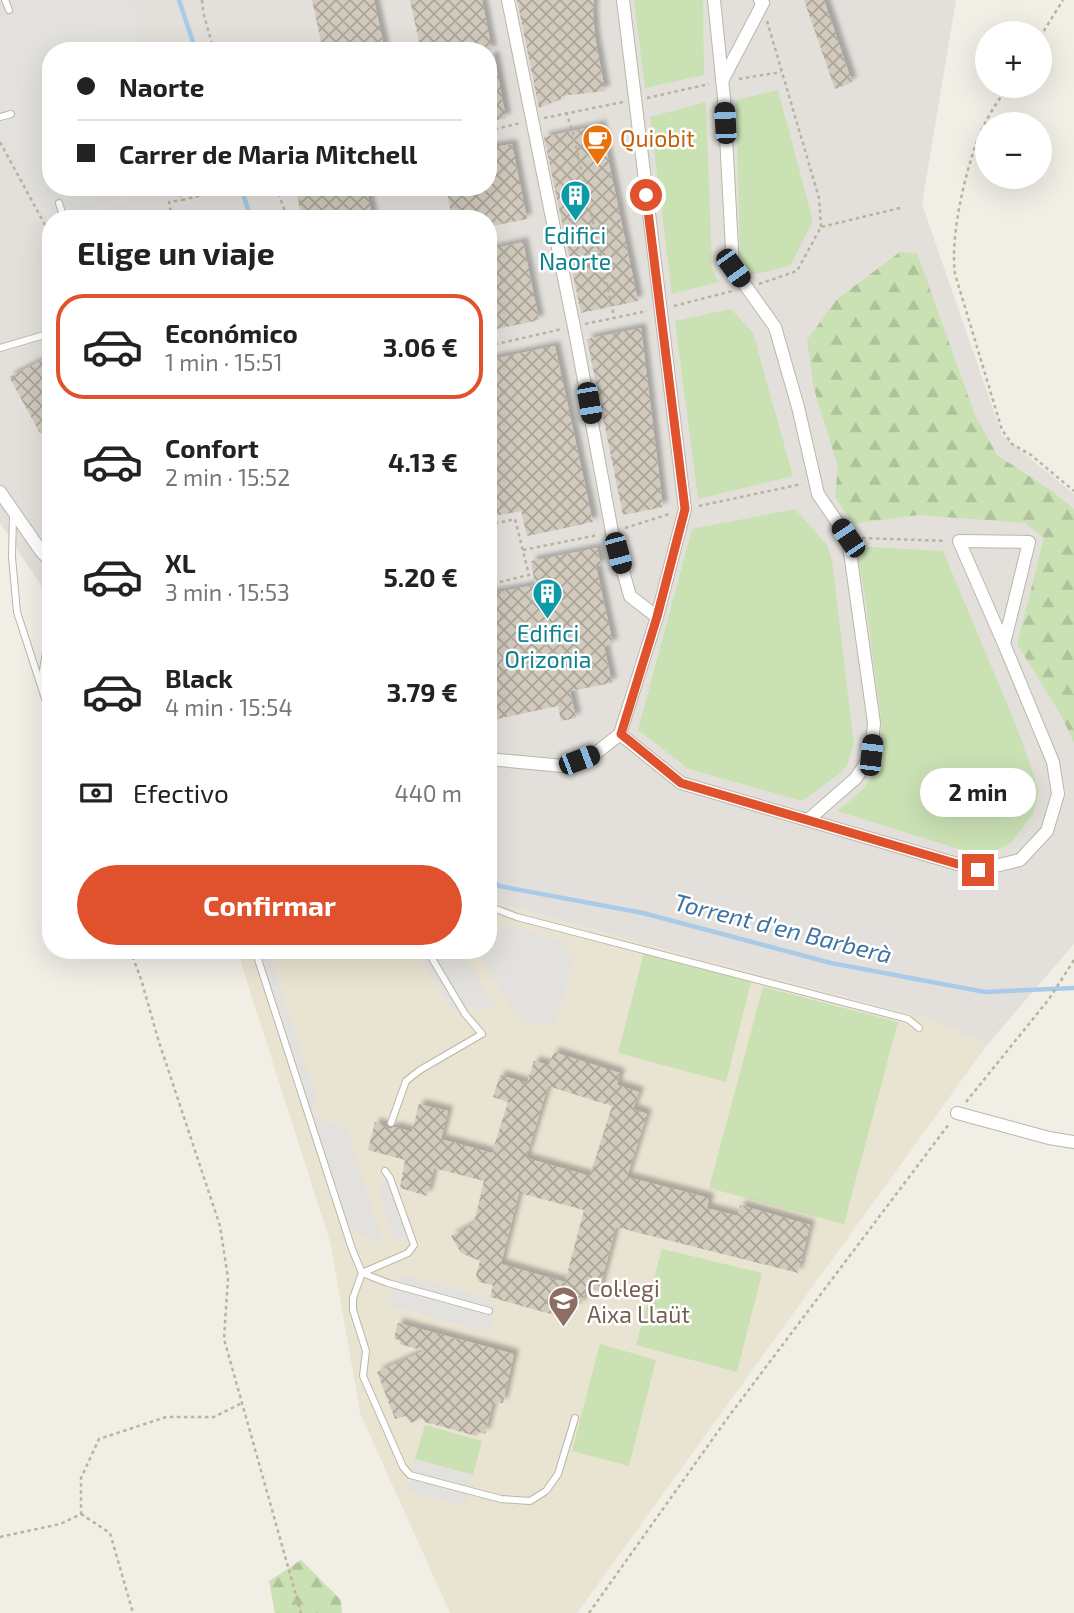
<!DOCTYPE html>
<html lang="es">
<head>
<meta charset="utf-8">
<style>
  body { margin:0; font-family:"Exo 2",sans-serif; background:#f6f6f6; color:#222; height:100vh; display:flex; flex-direction:column; font-size:26px; white-space:nowrap }
  * { box-sizing:border-box; margin:0 }
  p { font-size:23px; color:#767676 }
  .icon { flex:none; width:38px; height:38px; fill:none; stroke:currentColor; stroke-width:2; stroke-linecap:round; stroke-linejoin:round }
  .map { position:relative; flex:1; overflow:hidden }
  .details { position:absolute; left:42px; top:210px; width:455px; height:749px; display:flex; flex-direction:column; background:#fff; border-radius:28px; box-shadow:0 7px 28px #0002 }
  .details>* { flex:none }
  .hud { position:absolute; left:42px; top:42px; width:455px; height:154px; border-radius:28px; box-shadow:0 7px 28px #0002; display:grid; align-content:center; height:154px; padding:0 35px; background:#fff }
  .fabs { position:absolute; left:975px; top:21px; display:grid; gap:14px }
  .fabs a { display:grid; place-items:center; width:77px; height:77px; border-radius:50%; background:#fff; box-shadow:0 7px 28px #0002; font-size:35px }
  .end { position:absolute; width:32px; height:32px; margin:-16px; border:9px solid #e0522e; background:#fff; box-shadow:0 0 0 4px #fff }
  .from { border-radius:50% }
  .bubble { position:absolute; height:49px; border-radius:24px; background:#fff; box-shadow:0 7px 28px #0002; font-size:23px; font-weight:700; line-height:49px; text-align:center }
  .car { position:absolute; width:21px; height:42px; margin:-21px -10px; border-radius:9px; box-shadow:0 0 5px 2px #0007; background:linear-gradient(#222 24%,#8ab4d8 0 40%,#222 0 76%,#8ab4d8 0 86%,#222 0) }
  .hud b { display:flex; align-items:center; gap:24px; height:66px; font-size:26px }
  .hud b+b { border-top:2px solid #e0e0e0 }
  .hud i { width:18px; height:18px; background:#222 }
  ul { padding:0; list-style:none }
  li { display:flex; align-items:center; gap:21px; height:105px; margin:0 14px 10px; padding:0 21px; border:4px solid transparent; border-radius:28px }
  li div { flex:1 }
  li b { display:block; font-size:26px }
  li em { font-style:normal; font-weight:700 }
  li.selected { border-color:#e0522e }
  li>.icon { width:63px; height:63px; stroke-width:1.5 }
  h2 { padding:0 35px; font-size:32px; line-height:84px }
  .pay { display:flex; align-items:center; gap:18px; height:77px; padding:0 35px; font-size:26px }
  .pay p { margin-inline-start:auto }
  .button { display:flex; gap:14px; margin-top:auto; padding:14px 35px }
  .button a { flex:1; height:80px; border-radius:42px; background:#e0522e; color:#fff; font-size:28px; font-weight:700; line-height:80px; text-align:center }
  .map>svg:first-child { display:block }
  .industrial { fill:#e3e0db; fill-rule:evenodd }
  .education { fill:#e9e3d2 }
  .green { fill:#cae1b4 }
  .forest { fill:url(#forest-firs) }
  .parking { fill:#e3e1de }
  .lines { fill:none; stroke-linecap:round; stroke-linejoin:round }
  .stream { stroke:#a9cbe7; stroke-width:4.5 }
  .building { fill:url(#building-cross-hatch); fill-rule:evenodd; filter:url(#shadow) }
  .service-casing { stroke:#bbb6aa; stroke-width:8 }
  .minor-casing { stroke:#bbb6aa; stroke-width:14 }
  .path { stroke:#bbb29d; stroke-width:2.5; stroke-dasharray:3.5 3.5; stroke-linecap:butt }
  .service { stroke:#fff; stroke-width:6 }
  .minor { stroke:#fff; stroke-width:12 }
  .route { stroke:#e0522e; stroke-width:9 }
  .labels { text-anchor:middle; stroke-width:5; stroke-linejoin:round; paint-order:stroke }
  .food-label { font-size:23px; fill:#c56008; stroke:#fff; text-anchor:start }
  .culture-label { font-size:23px; fill:#0d838f; stroke:#fff }
  .education-label { font-size:23px; fill:#785e54; stroke:#fff; text-anchor:start }
  .water-label { font-size:24px; font-style:italic; fill:#3d72a2; stroke:#fff }
</style>
</head>
<body>
<div class="map">
<svg width="1074" height="1613" viewBox="0 0 1074 1613">
  <defs>
    <pattern id="forest-firs" width="22" height="20" patternUnits="userSpaceOnUse" patternTransform="scale(1.75)"><rect width="22" height="20" fill="#cae1b4"/><path d="M5 1l3.5 6h-7zM16 11l3.5 6h-7z" fill="#afc29b"/></pattern>
    <pattern id="building-cross-hatch" width="8" height="8" patternUnits="userSpaceOnUse" patternTransform="scale(1.75)"><rect width="8" height="8" fill="#d1cabd"/><path d="M0 0l8 8M0 8l8-8" fill="none" stroke="#aba59a"/></pattern>
    <filter id="shadow"><feDropShadow dx="5" dy="-5" stdDeviation="2" flood-color="#0004"/></filter>
  </defs>
  <rect width="100%" height="100%" fill="#f1eee6"/>
  <path class="industrial" d="M0,0H956L922,204L1002,435L1074,494V944L987,1045L929,1019L622,938L488,900V219H51V599L48,596L0,523ZM51,51H488V187H51Z"/>
  <path class="education" d="M488,900L622,938L929,1019L987,1045L577,1613H450L360,1413L331,1245L237,950H488Z"/>
  <g class="green">
    <path d="M634,0H703L704,75L645,88Z"/>
    <path d="M778,90L813,221L790,266L747,276L740,260L736,100Z"/>
    <path d="M706,102L712,268L719,282L672,294L650,117Z"/>
    <path d="M731,309L753,333L793,476L698,499L675,321Z"/>
    <path d="M795,509L827,545L832,560L854,745L847,765L838,775L802,801L689,769L638,730L692,529Z"/>
    <path d="M855,546L943,551L1016,725L1039,790L1033,814L1011,843L991,853H972L837,811C854,798 871,785 878,763C887,734 878,698 874,668C869,627 865,586 855,546Z"/>
    <path d="M644,953L751,982L726,1082L618,1053Z"/>
    <path d="M763,987L898,1022L844,1224L709,1188Z"/>
    <path d="M662,1249L762,1273L737,1372L636,1345Z"/>
    <path d="M600,1344L656,1360L629,1466L572,1451Z"/>
    <path d="M425,1425L482,1441L473,1475L415,1459Z"/>
  </g>
  <g class="forest">
    <path d="M900,252L917,253L975,415L997,455L1052,491L1074,509V743L1061,715L1017,644L1044,538L1025,523L919,515L853,524L835,497L838,467L814,389L807,340L837,299Z"/>
    <path d="M301,1560L341,1600L342,1613H275L269,1581Z"/>
  </g>
  <g class="parking">
    <path d="M132,0L136,51H51V187H149L120,204L112,191L47,222L0,128V1Z"/>
    <path d="M488,923L501,933L506,925L567,942L566,953L574,956L555,1027L547,1024H527L514,1012L477,950H488Z"/>
    <path d="M256,950H268L317,1101L308,1112L348,1131L383,1244L344,1225Z"/>
    <path d="M416,950H462L496,1008L453,1012Z"/>
    <path d="M390,1178L409,1235L394,1240L377,1183Z"/>
    <path d="M398,1274L496,1301L489,1332L389,1305Z"/>
    <path d="M415,1459L473,1475L465,1506L407,1490Z"/>
  </g>
  <g class="lines">
    <g class="stream">
      <path d="M179,0L196,51"/>
      <path d="M241,187L251,219"/>
      <path d="M488,877L499,886L643,913L831,963L985,992L1074,988"/>
    </g>
  </g>
  <g class="building">
    <path d="M312,0H374L385,51H337V48L323,51Z"/>
    <path d="M410,0H482L492,51H421Z"/>
    <path d="M517,0H594L593,12L595,37L605,91L561,96V99L539,108Z"/>
    <path d="M804,0H824L852,82L835,89Z"/>
    <path d="M494,56L506,118L488,122V57Z"/>
    <path d="M601,125L638,301L581,313L544,137Z"/>
    <path d="M512,144L527,219L488,227V219H452L446,187H488V148Z"/>
    <path d="M304,187H366L373,219H302L296,189Z"/>
    <path d="M523,242L539,320L488,331V250Z"/>
    <path d="M641,328L663,507L623,515L587,339Z"/>
    <path d="M555,346L593,522L527,536L521,511L488,517V386L493,385L488,360Z"/>
    <path d="M51,356V427L40,433L9,377Z"/>
    <path d="M597,548L601,565L596,566L613,644L604,646L612,683L570,691L576,718L561,721L558,706L488,721V594L535,585L531,561Z"/>
    <path d="M554,1052L620,1073L617,1085L639,1092L633,1109L647,1114L627,1177L709,1198L707,1208L738,1216L740,1205L810,1225L798,1273L616,1227L599,1291L586,1288L582,1303L576,1306L562,1303L558,1316L490,1297L493,1285L479,1282L476,1275L480,1261L461,1253L451,1236L474,1223L484,1181L434,1168L427,1196L400,1188L405,1160L368,1150L375,1122L390,1129L395,1127L412,1132L419,1104L448,1111L441,1139L492,1153L508,1102L493,1097L500,1075L527,1083L534,1061L549,1065ZM548,1086L612,1106L590,1176L526,1158ZM519,1193L584,1210L565,1282L501,1264Z"/>
    <path d="M398,1323L514,1354L503,1403L493,1402L485,1434L480,1432L476,1436L425,1422L422,1418L411,1423L405,1416L395,1419L377,1372L424,1351L400,1344V1341L394,1338Z"/>
  </g>
  <g class="lines">
    <defs>
      <g id="service">
        <path d="M5,0L9,10"/>
        <path d="M0,117L11,114"/>
        <path d="M59,203L64,219"/>
        <path d="M0,348L51,333"/>
        <path d="M13,515L12,557L17,612L51,717"/>
        <path d="M41,682L46,652L51,644"/>
        <path d="M488,906L517,917L908,1019L919,1028"/>
        <path d="M255,950L352,1249L362,1273L353,1298V1310L366,1351L363,1376L403,1467L410,1475L501,1499L530,1501L546,1491L558,1474L575,1418"/>
        <path d="M391,1123L406,1081L420,1070L482,1034L465,1014L427,950"/>
        <path d="M362,1273L408,1253L414,1245L390,1178L385,1171"/>
        <path d="M362,1273L388,1283L489,1311"/>
      </g>
      <g id="minor">
        <path d="M508,0L576,337L612,532L630,596L657,617"/>
        <path d="M714,0L724,98L733,268L775,327L798,407L818,494L848,538L874,723L871,755L856,778L808,820"/>
        <path d="M722,81L763,3L760,0"/>
        <path d="M0,492L41,551L51,562"/>
        <path d="M620,734L681,783L978,870L1020,860L1047,831L1058,794L1053,762L1004,644L1029,542L959,541L1004,644"/>
        <path d="M488,759L563,766L596,753L620,734L657,617L685,509L623,0"/>
        <path d="M957,1113L1049,1138L1074,1142"/>
      </g>
    </defs>
    <use href="#service" class="service-casing"/>
    <use href="#minor" class="minor-casing"/>
    <g class="path">
      <path d="M202,0L203,12L214,51"/>
      <path d="M767,21L819,198L821,227"/>
      <path d="M1040,37L1063,0"/>
      <path d="M739,79L781,72"/>
      <path d="M1008,86C996,104 983,123 976,144C964,178 950,238 955,274L1002,430L1012,444L1031,455L1074,491"/>
      <path d="M647,98L709,84"/>
      <path d="M566,112L573,133L614,316"/>
      <path d="M544,118L623,102"/>
      <path d="M488,131L520,123"/>
      <path d="M0,142L45,225"/>
      <path d="M177,187L182,200L236,187"/>
      <path d="M276,187L288,219"/>
      <path d="M172,218L169,202L182,200"/>
      <path d="M759,284L797,271L821,227L900,208"/>
      <path d="M674,306L732,291"/>
      <path d="M585,324L647,311"/>
      <path d="M488,346L562,329"/>
      <path d="M699,506L802,484"/>
      <path d="M488,525L515,519L529,575L488,585"/>
      <path d="M625,528L669,514"/>
      <path d="M862,538L946,541"/>
      <path d="M523,550L598,535"/>
      <path d="M130,950L141,979L158,1039L220,1226L228,1278L224,1339L301,1613"/>
      <path d="M966,1102L1049,999L1074,960"/>
      <path d="M81,1514L110,1533L133,1613"/>
      <path d="M0,1537L60,1524L81,1514V1478L99,1439L166,1417H214L242,1403"/>
      <path d="M589,1613L729,1416L949,1124"/>
    </g>
    <use href="#service" class="service"/>
    <use href="#minor" class="minor"/>
  </g>
  <g class="lines">
    <path class="route" d="M646,195L685,509L657,617L621,734L681,783L978,870"/>
  </g>
  <defs>
    <symbol id="cafe-pin" viewBox="-11 -11 22 30"><path d="M0 17L-7.5 6A9.5 9.5 0 1 1 7.5 6Z" fill="#e8710a" stroke="#fff"/><path d="M-5.5-4.5H6V0H3Q3 3.5 0 3.5H-2.5Q-5.5 3.5-5.5 0ZM3-3.2v2h1.7v-2ZM-6 4.5H4V6H-6Z" fill="#fff"/></symbol>
    <symbol id="building-pin" viewBox="-11 -11 22 30"><path d="M0 17L-7.5 6A9.5 9.5 0 1 1 7.5 6Z" fill="#0f9aa8" stroke="#fff"/><path d="M-4-6H4V6H1V3H-1V6H-4ZM-2.5-4.3h1.7v1.8h-1.7ZM.8-4.3h1.7v1.8H.8ZM-2.5-1h1.7V.8h-1.7ZM.8-1h1.7V.8H.8Z" fill="#fff"/></symbol>
    <symbol id="school-pin" viewBox="-11 -11 22 30"><path d="M0 17L-7.5 6A9.5 9.5 0 1 1 7.5 6Z" fill="#8d6e63" stroke="#fff"/><path d="M0-5L7-2L0 1L-7-2ZM-4 1L0 2.5L4 1V4Q0 6-4 4Z" fill="#fff"/></symbol>
  </defs>
  <g fill-rule="evenodd">
    <use href="#cafe-pin" x="580" y="122" width="35" height="47"/>
    <use href="#building-pin" x="558" y="178" width="35" height="47"/>
    <use href="#building-pin" x="530" y="576" width="35" height="47"/>
    <use href="#school-pin" x="546" y="1284" width="35" height="47"/>
  </g>
  <g class="labels">
    <g class="food-label">
      <text x="620" y="147">Quiobit</text>
    </g>
    <g class="culture-label">
      <text x="575" y="244">Edifici<tspan x="575" dy="26">Naorte</tspan></text>
      <text x="548" y="642">Edifici<tspan x="548" dy="26">Orizonia</tspan></text>
    </g>
    <g class="education-label">
      <text x="587" y="1297">Col·legi<tspan x="587" dy="26">Aixa Llaüt</tspan></text>
    </g>
    <g class="water-label">
      <text transform="translate(783 929) rotate(14)" y="8">Torrent d'en Barberà</text>
    </g>
  </g>
</svg>
<div class="fabs">
<a>+</a>
<a>−</a>
</div>
<i class="end from" style="left:646px;top:195px"></i>
<i class="end" style="left:978px;top:870px"></i>
<div class="bubble" style="left:920px;top:768px;width:116px">2 min</div>
<i class="car" style="left:725px;top:123px;rotate:357deg"></i>
<i class="car" style="left:733px;top:268px;rotate:144deg"></i>
<i class="car" style="left:589px;top:403px;rotate:170deg"></i>
<i class="car" style="left:848px;top:538px;rotate:326deg"></i>
<i class="car" style="left:618px;top:553px;rotate:165deg"></i>
<i class="car" style="left:871px;top:755px;rotate:6deg"></i>
<i class="car" style="left:579px;top:760px;rotate:69deg"></i>
<div class="hud">
<b><i class="from"></i>Naorte</b>
<b><i></i>Carrer de Maria Mitchell</b>
</div>
<section class="details">
<h2>Elige un viaje</h2>
<ul>
<li class="selected"><svg class="icon" aria-label="car" viewBox="0 0 24 24"><path d="M5 17H2v-5l4-1 3-4h7l3 4 3 1v5h-3M9 17h6M6 11h13"/><circle cx="7" cy="17" r="2"/><circle cx="17" cy="17" r="2"/></svg><div><b>Económico</b><p>1 min · 15:51</p></div><em>3.06 €</em></li>
<li><svg class="icon" aria-label="car" viewBox="0 0 24 24"><path d="M5 17H2v-5l4-1 3-4h7l3 4 3 1v5h-3M9 17h6M6 11h13"/><circle cx="7" cy="17" r="2"/><circle cx="17" cy="17" r="2"/></svg><div><b>Confort</b><p>2 min · 15:52</p></div><em>4.13 €</em></li>
<li><svg class="icon" aria-label="car" viewBox="0 0 24 24"><path d="M5 17H2v-5l4-1 3-4h7l3 4 3 1v5h-3M9 17h6M6 11h13"/><circle cx="7" cy="17" r="2"/><circle cx="17" cy="17" r="2"/></svg><div><b>XL</b><p>3 min · 15:53</p></div><em>5.20 €</em></li>
<li><svg class="icon" aria-label="car" viewBox="0 0 24 24"><path d="M5 17H2v-5l4-1 3-4h7l3 4 3 1v5h-3M9 17h6M6 11h13"/><circle cx="7" cy="17" r="2"/><circle cx="17" cy="17" r="2"/></svg><div><b>Black</b><p>4 min · 15:54</p></div><em>3.79 €</em></li>
</ul>
<div class="pay"><svg class="icon" aria-label="cash" viewBox="0 0 24 24"><path d="M3 7h18v10H3z"/><circle cx="12" cy="12" r="2"/></svg>Efectivo<p>440 m</p></div>
<div class="button"><a>Confirmar</a></div>
</section>
</div>
</body>
</html>
